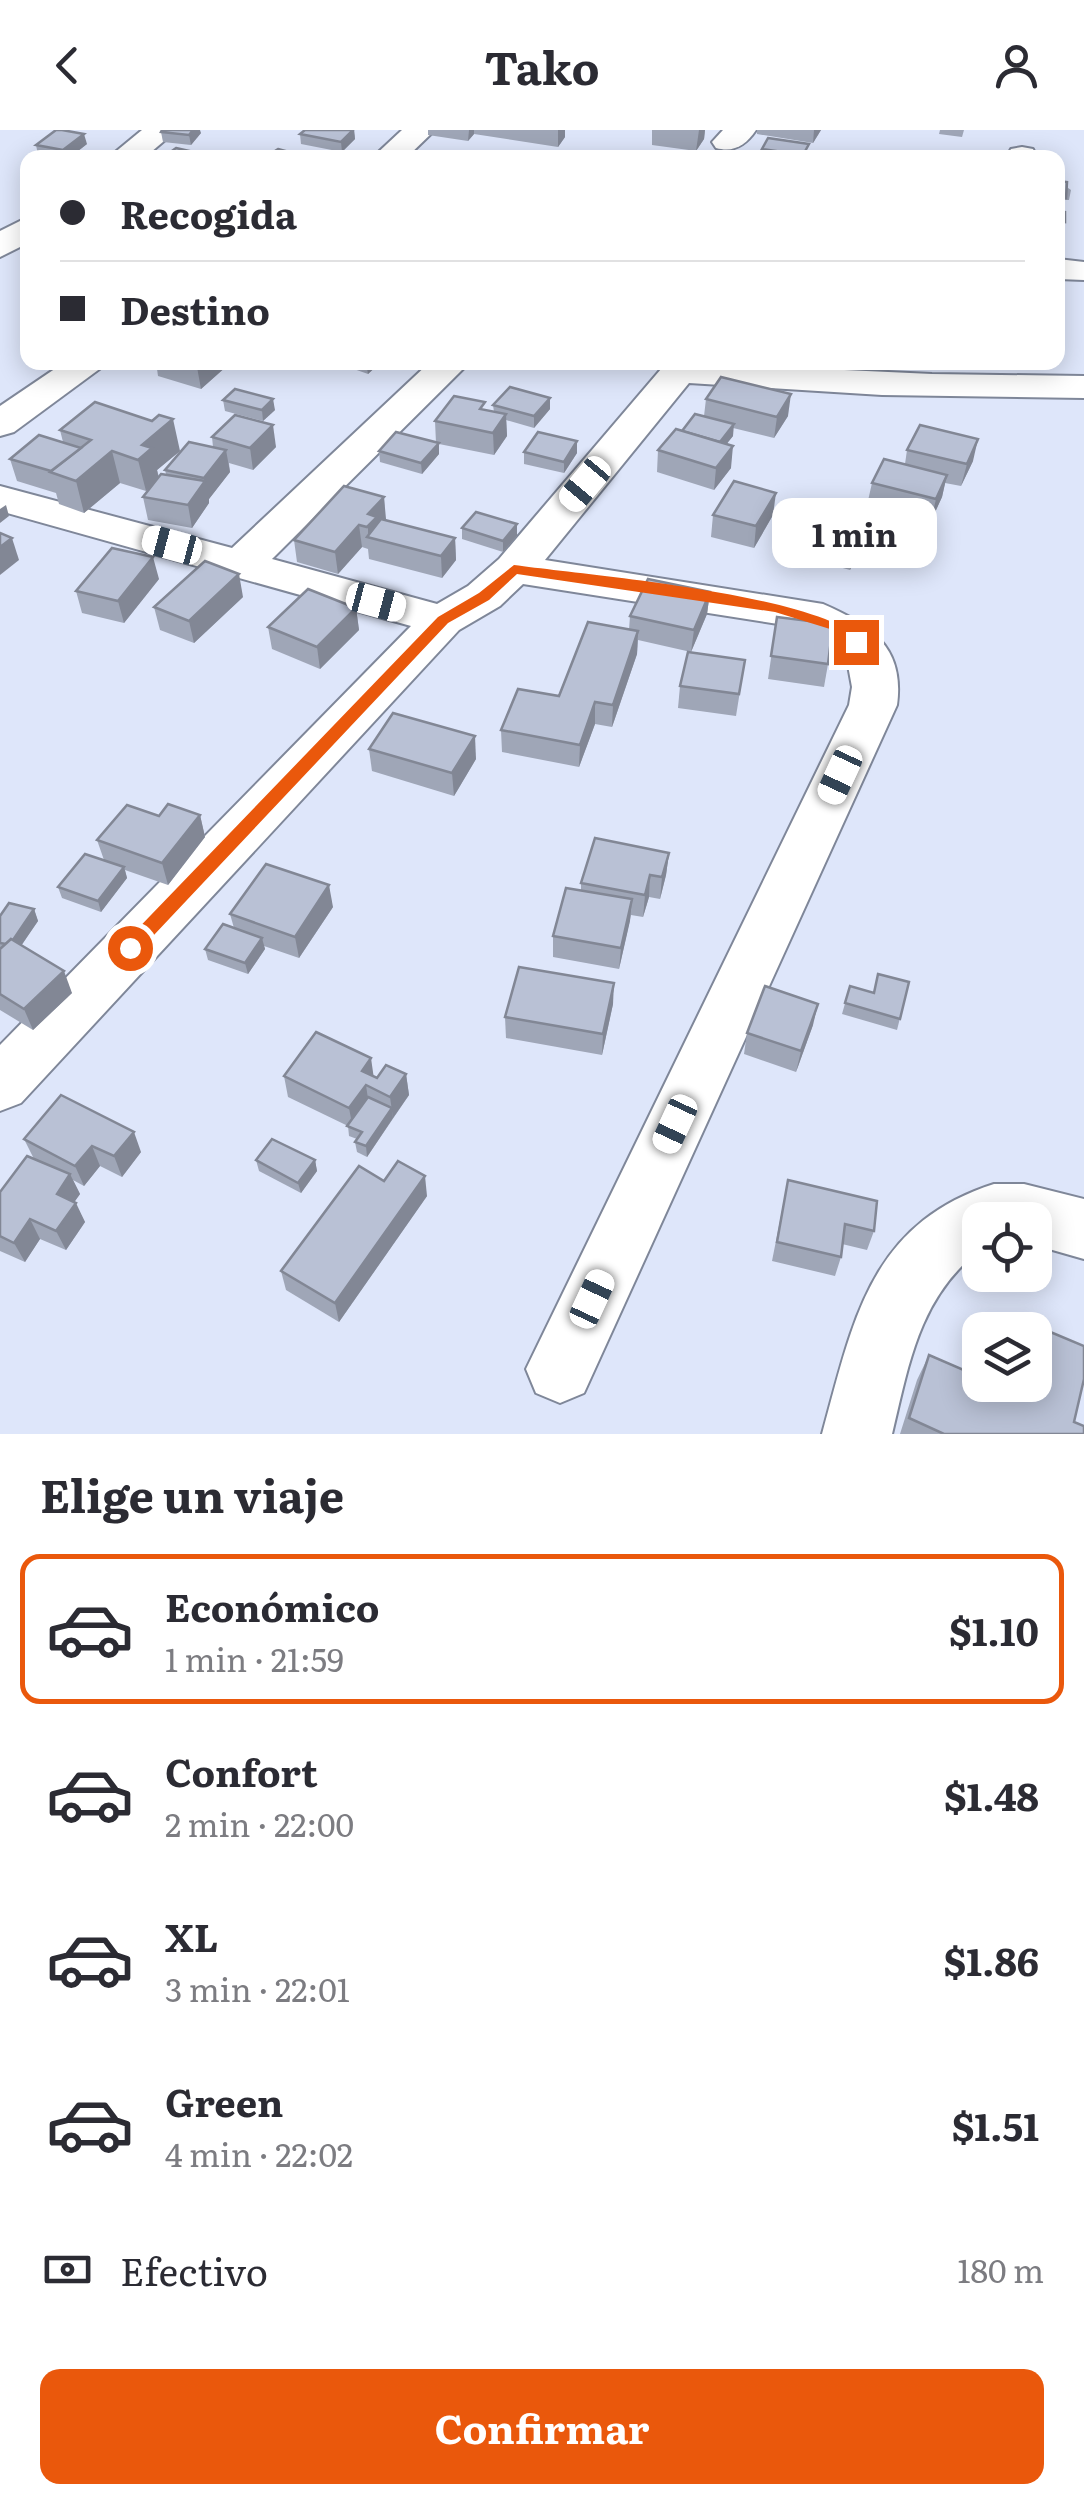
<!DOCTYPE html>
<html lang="es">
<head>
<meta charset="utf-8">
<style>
  body { margin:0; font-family:Literata,serif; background:#f2f2f3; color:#2b2b33; height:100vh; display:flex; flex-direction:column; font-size:38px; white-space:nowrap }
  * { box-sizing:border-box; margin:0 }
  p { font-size:32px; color:#7c7c81 }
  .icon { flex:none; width:55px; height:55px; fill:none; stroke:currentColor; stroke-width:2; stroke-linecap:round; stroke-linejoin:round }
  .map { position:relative; height:1304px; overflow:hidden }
  .panel { display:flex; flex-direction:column; background:#fff; flex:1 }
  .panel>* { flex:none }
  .top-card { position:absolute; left:20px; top:20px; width:1045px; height:220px; border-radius:20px; box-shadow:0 5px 25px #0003; display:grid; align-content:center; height:220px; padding:0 40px; background:#fff }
  .tools { position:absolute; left:962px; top:1072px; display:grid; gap:20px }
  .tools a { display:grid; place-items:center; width:90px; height:90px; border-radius:20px; background:#fff; box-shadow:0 5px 25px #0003; font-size:50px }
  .end { position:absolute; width:45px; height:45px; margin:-22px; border:12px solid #ea580c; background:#fff; box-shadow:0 0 0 5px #fff }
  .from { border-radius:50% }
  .bubble { position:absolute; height:70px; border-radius:20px; background:#fff; box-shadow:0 5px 25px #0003; font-size:32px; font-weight:700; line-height:70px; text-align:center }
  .car { position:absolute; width:30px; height:60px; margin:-30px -15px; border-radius:12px; box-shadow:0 0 8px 2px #0007; background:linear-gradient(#fff 24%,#345 0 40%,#fff 0 76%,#345 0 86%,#fff 0) }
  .top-card b { display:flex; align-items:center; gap:35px; height:95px; font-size:38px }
  .top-card b+b { border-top:2px solid #e1e1e2 }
  .top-card i { width:25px; height:25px; background:#2b2b33 }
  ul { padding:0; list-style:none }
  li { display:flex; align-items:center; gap:30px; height:150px; margin:0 20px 15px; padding:0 20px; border:5px solid transparent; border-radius:20px }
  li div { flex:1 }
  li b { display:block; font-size:38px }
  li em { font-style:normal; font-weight:700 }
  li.selected { border-color:#ea580c }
  li>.icon { width:90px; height:90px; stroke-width:1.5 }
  h2 { padding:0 40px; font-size:45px; line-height:120px }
  .pay { display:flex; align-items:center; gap:25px; height:110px; padding:0 40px; font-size:38px }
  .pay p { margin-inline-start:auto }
  .primary-button { display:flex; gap:20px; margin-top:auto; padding:20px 40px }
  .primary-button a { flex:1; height:115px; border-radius:20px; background:#ea580c; color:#fff; font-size:40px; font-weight:700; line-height:115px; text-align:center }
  header { display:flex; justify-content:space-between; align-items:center; height:130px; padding:0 40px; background:#fff; font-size:45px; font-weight:700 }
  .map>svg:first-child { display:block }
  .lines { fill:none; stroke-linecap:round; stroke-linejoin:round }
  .minor-casing { stroke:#7f8799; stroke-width:4 }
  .minor { fill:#fff; fill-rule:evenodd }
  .wall { fill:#9fa6b7 }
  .shaded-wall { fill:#828795 }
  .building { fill:#b9c1d5; stroke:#828795; stroke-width:2.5 }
  .route { fill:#ea580c }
</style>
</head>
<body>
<header><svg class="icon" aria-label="back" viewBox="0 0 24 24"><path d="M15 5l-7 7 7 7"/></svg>Tako<svg class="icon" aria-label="person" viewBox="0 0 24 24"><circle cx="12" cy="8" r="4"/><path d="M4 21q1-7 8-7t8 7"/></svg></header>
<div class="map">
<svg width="1084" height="1304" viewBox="0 0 1084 1304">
  <rect width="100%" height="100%" fill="#dee6fa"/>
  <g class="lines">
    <defs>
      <g id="minor">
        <path d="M142,0H177L144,28H108Z"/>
        <path d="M402,0H435L406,28H372Z"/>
        <path d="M723,0H756C746,15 734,23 716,18L712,12Z"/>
        <path d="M1022,17L1033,19L1037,28H1006L1011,19Z"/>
        <path d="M28,87V113L0,127V101Z"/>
        <path d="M1058,129L1084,132V150L1058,149Z"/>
        <path d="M65,232H109L14,302L0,306V276Z"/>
        <path d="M430,232H470L272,429L437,474L468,456L499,429L667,232L932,244L1084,246V268L882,265L689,253L545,430L823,474C871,495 905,517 897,575L584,1263L560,1273L536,1263L526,1239L849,575L852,557L847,530L835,518L797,497L523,454L500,476L459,500L21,973L0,981V915L411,496L0,381V356L232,418Z"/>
        <path d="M994,1054H1024L1084,1069V1129L1035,1115V1090H980V1120C919,1167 909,1234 892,1304H822C853,1192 869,1094 994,1054Z"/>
      </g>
    </defs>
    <use href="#minor" class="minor-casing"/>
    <use href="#minor" class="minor"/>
  </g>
  <g class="wall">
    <path d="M354,0L355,9L342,22L301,14L300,4Z"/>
    <path d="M428,0H565V7L558,17L474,4L468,11L428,5Z"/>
    <path d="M652,0H705L704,9L696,21L652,15Z"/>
    <path d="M757,0H821L813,13L757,4Z"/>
    <path d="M940,0H964L962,7L939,4Z"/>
    <path d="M161,2L201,3L191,15L163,12Z"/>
    <path d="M87,14L69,28H52L38,25L36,15Z"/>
    <path d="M762,19L808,24L806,28H761Z"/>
    <path d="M1058,51L1071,60L1069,70H1065L1062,82L1065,92L1063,102H1058Z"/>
    <path d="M156,232H228V235L201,259L158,246Z"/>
    <path d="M334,232H381L368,244Z"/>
    <path d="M550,268V279L534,298L506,290L507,306L494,325L439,314V324L422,344L380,332L379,321L436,313L435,291L485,280L494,282L493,275Z"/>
    <path d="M706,269L788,286L774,308L733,298V306L726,314L731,338L714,360L657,342L658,320L704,286Z"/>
    <path d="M223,270L275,280L263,291L225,281Z"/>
    <path d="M60,300L180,321L157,340L159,347L166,344L165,340L213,317L212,307L276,317L253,340L229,333L230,342L209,369V373L192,398L148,390L143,367L151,357L146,361L120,353L84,383L59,374L56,363L17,351L10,329L63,312Z"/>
    <path d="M577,311V323L564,343L524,334V322Z"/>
    <path d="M907,320L973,331L961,356L945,353L942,367L931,391L867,375L872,353L905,334Z"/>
    <path d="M384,367L385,391L455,408L456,430L442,448L369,429L368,419L362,417L338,444L297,432L294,410Z"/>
    <path d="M713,385H773L754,418L711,407Z"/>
    <path d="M462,398L517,406L503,422L462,409Z"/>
    <path d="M863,414L850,440L814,430L816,419Z"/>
    <path d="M159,449L124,493L82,483L76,461Z"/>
    <path d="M710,462L707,484L691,522L638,510L637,524L612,597L595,594L579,637L502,622L501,600L559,566L629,500L630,486Z"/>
    <path d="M243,467L194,513L160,500L154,477Z"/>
    <path d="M356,478L359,500L320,539L272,519L268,497Z"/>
    <path d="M777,487L828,534L824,557L768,549Z"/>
    <path d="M745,530L736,586L678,578L680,556Z"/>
    <path d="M369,619L476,629L454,666L372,641Z"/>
    <path d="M200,685L205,707L168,755L125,740L127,748L101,782L62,768L58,757L104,730L97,710Z"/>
    <path d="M669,723L666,745L660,769L649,767L643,787L631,785L619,839L553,827V806L581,760V753Z"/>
    <path d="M333,777L299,828L264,816L265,819L248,844L208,830L205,819L234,798L230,784Z"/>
    <path d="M34,779L38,791L21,816L72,863L33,900L0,880V786Z"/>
    <path d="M909,852L897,900L842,884L850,856L873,863Z"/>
    <path d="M613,874L602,925L506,908L505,887Z"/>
    <path d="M813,895L796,942L744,924L747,903Z"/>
    <path d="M406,944L409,965L367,1027L357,1022L355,1012L357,1009L349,1006L348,996L288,967L284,946H374L377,948Z"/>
    <path d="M24,1009L141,1022L122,1047L100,1036L84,1056L73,1050L80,1064L74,1072L85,1092L66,1120L40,1109L25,1132L0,1121V1062L34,1029Z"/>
    <path d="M256,1030H315L317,1041L301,1063L259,1041Z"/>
    <path d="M788,1050L874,1101L867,1120L842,1114L841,1127L835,1146L772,1131Z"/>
    <path d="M384,1051L427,1066L339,1192L286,1160L281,1141Z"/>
    <path d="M1048,1201L1074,1292L1084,1304H900L917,1250L929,1225L1023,1265L1025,1255H1035V1223Z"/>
  </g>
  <g class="shaded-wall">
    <path d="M193,0H200L201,3L191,15L189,5Z"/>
    <path d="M354,0L355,9L342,22L341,12Z"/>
    <path d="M469,0H474V4L468,11Z"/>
    <path d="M558,0H565V7L558,17Z"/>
    <path d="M699,0H705L704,9L696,21Z"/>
    <path d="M814,0H821L813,13Z"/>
    <path d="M84,4L87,14L69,28H65L63,20Z"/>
    <path d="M202,232H228V235L201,259L197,237Z"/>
    <path d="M366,232H381L368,244Z"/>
    <path d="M791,264L788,286L774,308L777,287Z"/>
    <path d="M550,268V279L534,298V286Z"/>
    <path d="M273,269L275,280L263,291L262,280Z"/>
    <path d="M506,284L507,306L494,325L493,303Z"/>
    <path d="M173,289L180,321L157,340L159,350L146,361L138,330L142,315Z"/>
    <path d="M734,294L733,306L718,325L719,314Z"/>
    <path d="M273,295L276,317L253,340L250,318Z"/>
    <path d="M978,309L973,331L961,356L967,334Z"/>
    <path d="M577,311V323L564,343V332Z"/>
    <path d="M439,313V324L422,344L421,333Z"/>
    <path d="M733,316L731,338L714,360L716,338Z"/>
    <path d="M226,320L230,342L209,369V373L192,398L188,375L204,352V348Z"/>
    <path d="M112,321L120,353L84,383L76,351Z"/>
    <path d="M947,345L942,367L931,391L936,369Z"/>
    <path d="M776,363L773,385L754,418L756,396Z"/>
    <path d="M384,367L386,389L368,407V384Z"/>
    <path d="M6,375L9,386L0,393V379Z"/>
    <path d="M517,394V406L503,422V411Z"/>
    <path d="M359,395L362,417L338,444L335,422Z"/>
    <path d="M865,403L863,414L850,440L852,428Z"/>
    <path d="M12,408L19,430L0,445V417Z"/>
    <path d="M455,408L456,430L442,448L441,426Z"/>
    <path d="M153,427L159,449L124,493L118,471Z"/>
    <path d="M239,444L243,467L194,513L189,491Z"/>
    <path d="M710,462L707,484L691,522L694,500Z"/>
    <path d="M356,478L359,500L320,539L317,517Z"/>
    <path d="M638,501L637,524L612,597L613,575Z"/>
    <path d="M595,572V594L579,637L580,615Z"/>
    <path d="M475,606L476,629L454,666L452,643Z"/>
    <path d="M200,685L205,707L168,755L162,733Z"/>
    <path d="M669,723L666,745L660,769L662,747Z"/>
    <path d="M124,737L127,748L101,782L98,771Z"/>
    <path d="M650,745L649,767L643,787L645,765Z"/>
    <path d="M329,755L333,777L299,828L295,807Z"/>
    <path d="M632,769L630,791L619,839L621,818Z"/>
    <path d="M34,779L38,791L14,826L10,815Z"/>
    <path d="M262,808L265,819L248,844L245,833Z"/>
    <path d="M64,841L72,863L33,900L24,879Z"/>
    <path d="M614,853L613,874L602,925L603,904Z"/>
    <path d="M818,874L813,895L796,942L801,921Z"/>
    <path d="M371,928L374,949L366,955L369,976L353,999L349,978L362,941Z"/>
    <path d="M406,944L409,965L393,988L390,967Z"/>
    <path d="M392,978L393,988L367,1027L366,1016Z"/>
    <path d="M134,1002L141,1022L122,1047L114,1026Z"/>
    <path d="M92,1016L100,1036L84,1056L75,1036Z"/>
    <path d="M315,1030L317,1041L301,1063L298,1053Z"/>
    <path d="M70,1044L80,1064L66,1084L57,1064Z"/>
    <path d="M425,1046L427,1066L339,1192L335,1173Z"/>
    <path d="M76,1073L85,1092L66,1120L56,1101Z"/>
    <path d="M30,1089L40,1109L25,1132L14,1113Z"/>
  </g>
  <g class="building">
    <path d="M56,0H62L84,4L63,20L36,15Z"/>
    <path d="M162,0H193L189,5L161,2Z"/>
    <path d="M305,0H353L341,12L300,4Z"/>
    <path d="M768,8L809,14L803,25L762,19Z"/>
    <path d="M176,18L207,25L204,28H162Z"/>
    <path d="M278,19L311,28H264Z"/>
    <path d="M1058,51L1067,52L1066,68L1058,67Z"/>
    <path d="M1058,81L1065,82V92L1058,91Z"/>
    <path d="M182,232H202L197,237Z"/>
    <path d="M721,247L791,264L777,287L706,269Z"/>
    <path d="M510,257L550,268L534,286L493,275Z"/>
    <path d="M235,259L273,269L262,280L223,270Z"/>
    <path d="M454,266L485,272L480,279L506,284L493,303L435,291Z"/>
    <path d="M95,272L152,291L159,285L173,289L142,315L152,318L138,330L112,321L76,351L50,342L91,310L60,300Z"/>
    <path d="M695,284L734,294L720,312L682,301Z"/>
    <path d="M235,285L273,295L250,318L212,307Z"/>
    <path d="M920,295L978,309L967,334L907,320Z"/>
    <path d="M676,299L733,316L716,338L658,320Z"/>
    <path d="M396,302L439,313L421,333L379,321Z"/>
    <path d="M538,302L577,311L564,332L524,322Z"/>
    <path d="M39,305L81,318L51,341L10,329Z"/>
    <path d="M189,312L226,320L204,348L165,340Z"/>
    <path d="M884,329L947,345L936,369L872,353Z"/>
    <path d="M161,344L205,351L188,375L143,367Z"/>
    <path d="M734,351L776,363L756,396L713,385Z"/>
    <path d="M344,356L384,367L368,384L377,387L367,397L359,395L335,422L294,410Z"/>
    <path d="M476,382L517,394L503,411L462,398Z"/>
    <path d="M381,389L455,408L441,426L367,407Z"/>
    <path d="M829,393L865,403L852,428L816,419Z"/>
    <path d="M0,403L12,408L0,417Z"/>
    <path d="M112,418L153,427L118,471L76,461Z"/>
    <path d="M205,431L239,444L189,491L154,477Z"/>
    <path d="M648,449L710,462L694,500L630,486Z"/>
    <path d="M308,459L356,478L317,517L268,497Z"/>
    <path d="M777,487L833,494L828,534L771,526Z"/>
    <path d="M588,492L638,501L613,575L595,572L580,615L501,600L518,559L559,566Z"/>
    <path d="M688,522L745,530L739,564L680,556Z"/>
    <path d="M393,583L475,606L452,643L369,619Z"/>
    <path d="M168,674L200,685L162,733L97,710L127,675L159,686Z"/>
    <path d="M595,708L669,723L662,747L650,745L645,765L581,753Z"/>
    <path d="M85,724L124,737L98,771L58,757Z"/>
    <path d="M266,734L329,755L295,807L230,784Z"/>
    <path d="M566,758L632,769L621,818L553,806Z"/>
    <path d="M9,773L34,779L13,810L11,809L6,814L0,813V786Z"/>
    <path d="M223,794L262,808L245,833L205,819Z"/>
    <path d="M11,809L64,841L24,879L0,864V819Z"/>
    <path d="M519,837L614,853L603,904L505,887Z"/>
    <path d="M878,844L909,852L900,889L845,873L850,856L874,863Z"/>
    <path d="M765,856L818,874L801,921L747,903Z"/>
    <path d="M316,902L371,928L362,941L377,948L386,935L406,944L390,967L366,955L349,978L284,946Z"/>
    <path d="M61,965L134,1002L114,1026L92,1016L75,1036L24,1009Z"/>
    <path d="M368,967L392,978L366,1016L355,1012L362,1002L347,996Z"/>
    <path d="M272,1009L315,1030L298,1053L256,1030Z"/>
    <path d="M27,1026L70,1044L57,1064L76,1073L56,1101L30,1089L14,1113L0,1106V1062Z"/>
    <path d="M398,1031L425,1046L335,1173L281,1141L359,1036L384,1051Z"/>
    <path d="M788,1050L877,1071L874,1101L845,1094L841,1127L777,1112Z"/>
    <path d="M1048,1201L1084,1216V1249L1074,1292L1084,1296V1304H944L909,1288L929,1225L980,1247V1255H999L1030,1268Z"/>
  </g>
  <path class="route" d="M514,435C586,445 821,464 864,512L851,515L830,499L775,482L517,444L489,470L448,493L137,823H124V813L438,487L479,463Z"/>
</svg>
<div class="tools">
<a><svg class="icon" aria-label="locate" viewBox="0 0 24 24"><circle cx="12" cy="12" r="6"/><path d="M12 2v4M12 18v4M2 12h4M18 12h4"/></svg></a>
<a><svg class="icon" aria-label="layers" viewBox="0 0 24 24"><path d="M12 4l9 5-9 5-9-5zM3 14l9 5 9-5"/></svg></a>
</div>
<i class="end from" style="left:130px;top:818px"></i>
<i class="end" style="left:856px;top:512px"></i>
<div class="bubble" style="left:772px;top:368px;width:165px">1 min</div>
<i class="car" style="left:585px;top:354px;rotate:220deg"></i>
<i class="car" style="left:172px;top:415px;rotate:285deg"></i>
<i class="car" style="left:376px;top:472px;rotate:105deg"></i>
<i class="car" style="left:840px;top:645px;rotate:205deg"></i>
<i class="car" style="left:675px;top:994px;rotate:205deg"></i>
<i class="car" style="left:592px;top:1169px;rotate:25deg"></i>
<div class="top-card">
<b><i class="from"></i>Recogida</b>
<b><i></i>Destino</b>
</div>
</div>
<section class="panel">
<h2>Elige un viaje</h2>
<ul>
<li class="selected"><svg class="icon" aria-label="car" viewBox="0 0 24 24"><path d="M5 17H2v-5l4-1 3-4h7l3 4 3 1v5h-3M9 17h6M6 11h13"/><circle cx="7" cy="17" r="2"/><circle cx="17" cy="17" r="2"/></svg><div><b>Económico</b><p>1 min · 21:59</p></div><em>$1.10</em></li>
<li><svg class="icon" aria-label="car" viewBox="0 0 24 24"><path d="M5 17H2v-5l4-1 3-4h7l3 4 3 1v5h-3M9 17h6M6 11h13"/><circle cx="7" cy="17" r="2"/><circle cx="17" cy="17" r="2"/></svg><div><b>Confort</b><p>2 min · 22:00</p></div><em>$1.48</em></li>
<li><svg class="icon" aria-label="car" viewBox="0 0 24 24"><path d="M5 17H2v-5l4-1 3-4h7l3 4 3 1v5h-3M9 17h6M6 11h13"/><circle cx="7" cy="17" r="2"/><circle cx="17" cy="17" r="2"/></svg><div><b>XL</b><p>3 min · 22:01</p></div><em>$1.86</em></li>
<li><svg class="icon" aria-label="car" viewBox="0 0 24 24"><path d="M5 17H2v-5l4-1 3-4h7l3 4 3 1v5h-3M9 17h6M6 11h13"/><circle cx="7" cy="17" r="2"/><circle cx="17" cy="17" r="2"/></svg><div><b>Green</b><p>4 min · 22:02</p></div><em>$1.51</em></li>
</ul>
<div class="pay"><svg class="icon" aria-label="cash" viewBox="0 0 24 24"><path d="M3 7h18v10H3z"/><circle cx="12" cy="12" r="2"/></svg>Efectivo<p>180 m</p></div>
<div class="primary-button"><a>Confirmar</a></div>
</section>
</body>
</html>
